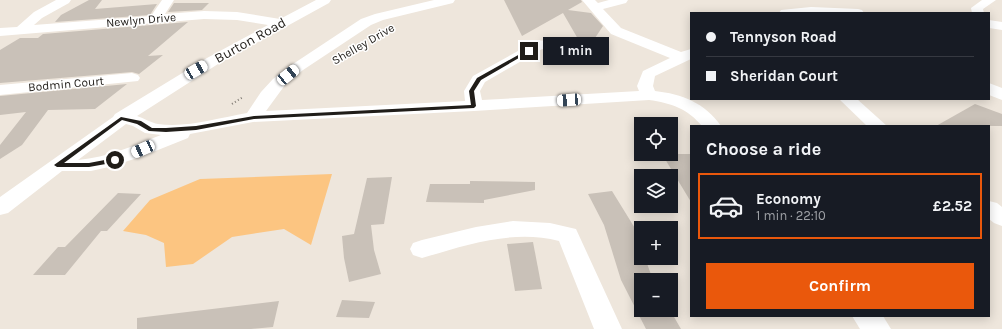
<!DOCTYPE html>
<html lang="en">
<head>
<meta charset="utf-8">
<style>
  body { margin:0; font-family:Karla,sans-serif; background:#242831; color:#f1f3f6; height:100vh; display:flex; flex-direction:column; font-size:15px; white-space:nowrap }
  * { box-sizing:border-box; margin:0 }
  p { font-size:13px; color:#9ea1a6 }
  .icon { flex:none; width:22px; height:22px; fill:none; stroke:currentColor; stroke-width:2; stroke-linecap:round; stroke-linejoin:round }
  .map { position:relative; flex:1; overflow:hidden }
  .drawer { position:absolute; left:690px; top:125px; width:300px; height:192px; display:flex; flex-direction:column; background:#171b24; border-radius:0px; box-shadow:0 2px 10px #0003 }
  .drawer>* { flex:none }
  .guide { position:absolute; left:690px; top:12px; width:300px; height:88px; border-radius:0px; box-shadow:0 2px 10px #0003; display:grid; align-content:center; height:88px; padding:0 16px; background:#171b24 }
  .buttons { position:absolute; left:634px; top:117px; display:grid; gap:8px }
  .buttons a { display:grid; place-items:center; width:44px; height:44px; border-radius:0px; background:#171b24; box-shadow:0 2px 10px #0003; font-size:20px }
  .end { position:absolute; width:18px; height:18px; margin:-9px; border:5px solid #201d19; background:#fff; box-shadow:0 0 0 2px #fff }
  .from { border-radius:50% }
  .bubble { position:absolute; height:28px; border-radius:0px; background:#171b24; box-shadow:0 2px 10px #0003; font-size:13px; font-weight:700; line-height:28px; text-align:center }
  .car { position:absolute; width:12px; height:24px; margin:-12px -6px; border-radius:5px; box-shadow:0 0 3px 1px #0007; background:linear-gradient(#fff 24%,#345 0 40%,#fff 0 76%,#345 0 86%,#fff 0) }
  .guide b { display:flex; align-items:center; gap:14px; height:38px; font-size:15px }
  .guide b+b { border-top:1px solid #363941 }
  .guide i { width:10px; height:10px; background:#f1f3f6 }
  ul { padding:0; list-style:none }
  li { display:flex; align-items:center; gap:12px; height:66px; margin:0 8px 6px; padding:0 8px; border:2px solid transparent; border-radius:0px }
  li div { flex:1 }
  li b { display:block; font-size:15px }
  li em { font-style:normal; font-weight:700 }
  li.current { border-color:#ea580c }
  li>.icon { width:36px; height:36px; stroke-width:1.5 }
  h2 { padding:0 16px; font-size:18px; line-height:48px }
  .action { display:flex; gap:8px; margin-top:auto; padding:8px 16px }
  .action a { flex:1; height:46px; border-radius:0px; background:#ea580c; color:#fff; font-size:16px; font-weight:700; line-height:46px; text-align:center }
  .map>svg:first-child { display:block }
  .green { fill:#fcc581 }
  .building { fill:#c9c1b8 }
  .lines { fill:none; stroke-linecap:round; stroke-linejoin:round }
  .path { stroke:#827d76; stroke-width:2; stroke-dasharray:1 2.5; stroke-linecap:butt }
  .minor { fill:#fff; fill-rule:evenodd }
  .route { fill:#201d19 }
  .labels { text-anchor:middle; stroke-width:3; stroke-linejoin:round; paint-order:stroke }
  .far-street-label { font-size:12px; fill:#201d19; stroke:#fff }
  .street-label { font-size:14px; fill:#201d19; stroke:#fff }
</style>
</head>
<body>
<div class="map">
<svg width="1002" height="329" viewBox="0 0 1002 329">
  <rect width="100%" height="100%" fill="#eee6dc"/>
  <path class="green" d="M332,174L311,245L284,229L232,237L193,264L166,267L164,243L146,235L123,231L150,200L200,179Z"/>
  <g class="building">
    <path d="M89,0H102L95,9L157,4L150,15L55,22L61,15Z"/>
    <path d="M504,0H581L582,2L568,10L591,13L603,26L579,62L558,53L561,48L578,39L563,13L522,36Z"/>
    <path d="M174,3H209L202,10L168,12Z"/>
    <path d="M188,22L148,56L163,55L139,74L132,72L0,83V50L20,38H38L43,34Z"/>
    <path d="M127,84L95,109L48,110L22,145L0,159V145L26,112L0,115V96Z"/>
    <path d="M975,104L1002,114V126H936Z"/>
    <path d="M662,154H691V202Z"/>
    <path d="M392,177L384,224L371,225L374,250L381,274L349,282L344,258L342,236L354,234L367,178Z"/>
    <path d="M470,181L535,182V190L484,200V203L426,202L430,184H470Z"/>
    <path d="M612,191L641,238V258H645L653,280H641V310H670L681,329H646L621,280L604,225L588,194Z"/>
    <path d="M118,193L141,194L107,231H101L65,275H33L58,247H65Z"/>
    <path d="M533,242L542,289L515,291L507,244Z"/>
    <path d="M342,300L375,302L369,318L336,317Z"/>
    <path d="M279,301L273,327L251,329H137V318Z"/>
  </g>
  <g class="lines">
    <path class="path" d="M232,104L243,97"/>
    <g class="minor">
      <path d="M56,0H71L69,3L42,18L34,25L151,16L162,0H174L165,14L204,11L237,12L280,19L316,0H331L329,3L218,64L137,116C144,118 151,123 158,124C187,128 218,118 247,113L261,92L273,79L293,64L361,19L375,14L434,0H455L453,3L383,20L371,25L303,70L285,85L266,111L465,101L464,91L473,76L536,41C543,39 556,42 560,48L558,51L553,52L542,49L485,82L480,91L482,100L639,91L637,86L643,71L670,58L611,34L582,0H595L598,3L609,0H628L626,3L603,9L621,28L681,52L691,49V59L655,76L653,86L655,91C682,94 705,103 721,126H702C688,109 671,103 649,100L474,111L253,122L190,134L188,138L143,156L113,166L91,171H62L8,213L0,215V197L113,117L115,114L207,58L268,25L237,20L204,19L0,36V28L17,27L34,12ZM126,124L133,126L145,133L161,135C133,146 108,157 78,160Z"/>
      <path d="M982,0H996L983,9L984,13H972L971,8Z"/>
      <path d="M811,7L858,9L862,10L864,13H779L781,10Z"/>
      <path d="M989,20L1002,22V30L989,28Z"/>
      <path d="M132,73L138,75L140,78L138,81L0,95V85Z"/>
      <path d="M989,83L1002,88V100L989,95Z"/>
      <path d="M839,99H857L887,126H867Z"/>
      <path d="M989,201L997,203L1002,207V226L994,223L989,219Z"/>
      <path d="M513,221L550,223L576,229L622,329H594L559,241C513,229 466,245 422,258L413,255L410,249L413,243L422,240L476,227Z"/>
      <path d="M852,316H883L891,329H860Z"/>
    </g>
  </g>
  <path class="route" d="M527,50L531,51L481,80L474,91L476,106L474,108L254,119L196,130L166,132L149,131L137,124L122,120L64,163H89L115,158L117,159V162L89,167H57L54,165L121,117L141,121L152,128H166L196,126L254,116L471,105L469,91L477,78Z"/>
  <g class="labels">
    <g class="far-street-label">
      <text transform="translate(141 20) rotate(-5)" y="4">Newlyn Drive</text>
      <text transform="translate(363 44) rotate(-30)" y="4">Shelley Drive</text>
      <text transform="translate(66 84) rotate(-5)" y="4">Bodmin Court</text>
    </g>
    <g class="street-label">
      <text transform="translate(250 40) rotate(-29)" y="5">Burton Road</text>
    </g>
  </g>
</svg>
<div class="buttons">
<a><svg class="icon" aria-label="locate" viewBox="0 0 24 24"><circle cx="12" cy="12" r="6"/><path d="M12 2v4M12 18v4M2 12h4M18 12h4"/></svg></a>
<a><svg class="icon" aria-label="layers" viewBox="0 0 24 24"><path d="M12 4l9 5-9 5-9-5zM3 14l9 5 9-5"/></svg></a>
<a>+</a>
<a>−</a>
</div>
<i class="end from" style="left:115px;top:160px"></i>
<i class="end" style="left:529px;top:51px"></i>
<div class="bubble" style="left:543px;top:37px;width:66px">1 min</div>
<i class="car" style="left:196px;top:70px;rotate:60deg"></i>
<i class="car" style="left:288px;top:75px;rotate:51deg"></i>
<i class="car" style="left:569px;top:100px;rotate:266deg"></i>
<i class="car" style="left:143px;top:149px;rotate:246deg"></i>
<div class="guide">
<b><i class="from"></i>Tennyson Road</b>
<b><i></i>Sheridan Court</b>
</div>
<section class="drawer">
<h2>Choose a ride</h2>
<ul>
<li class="current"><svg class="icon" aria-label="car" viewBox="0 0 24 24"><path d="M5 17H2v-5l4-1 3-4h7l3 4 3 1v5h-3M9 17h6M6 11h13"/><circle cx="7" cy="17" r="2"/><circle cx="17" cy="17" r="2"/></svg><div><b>Economy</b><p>1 min · 22:10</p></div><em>£2.52</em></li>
</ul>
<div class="action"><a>Confirm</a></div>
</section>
</div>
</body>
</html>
